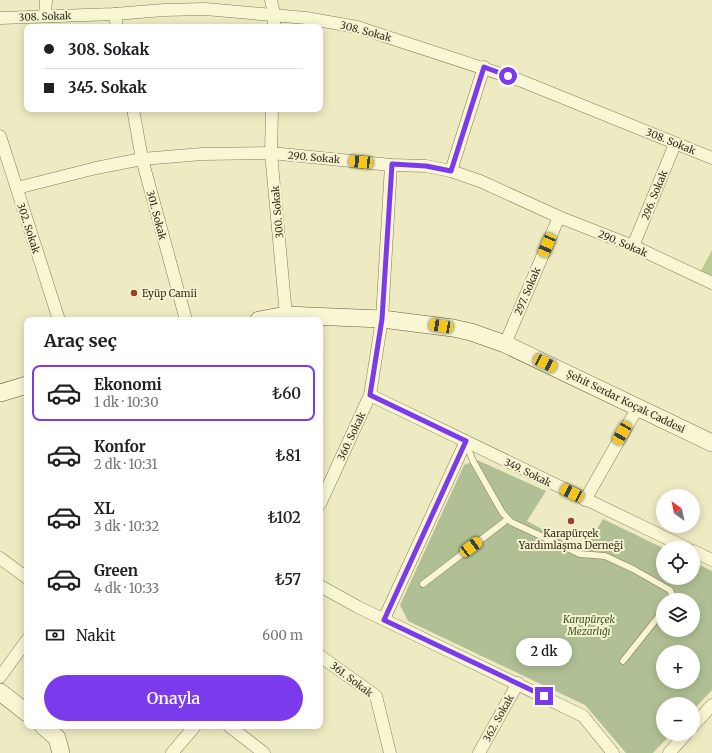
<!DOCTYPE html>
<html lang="tr">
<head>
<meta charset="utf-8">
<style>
  body { margin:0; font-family:Merriweather,serif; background:#f6f6f6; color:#202124; height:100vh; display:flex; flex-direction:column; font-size:15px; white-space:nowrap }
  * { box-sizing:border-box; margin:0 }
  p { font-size:13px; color:#757577 }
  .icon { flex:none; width:22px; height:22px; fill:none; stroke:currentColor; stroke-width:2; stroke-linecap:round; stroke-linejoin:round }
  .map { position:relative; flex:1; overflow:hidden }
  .side { position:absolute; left:24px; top:317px; width:299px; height:412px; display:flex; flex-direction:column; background:#fff; border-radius:8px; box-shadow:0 2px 10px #0003 }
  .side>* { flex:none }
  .top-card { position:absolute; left:24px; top:24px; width:299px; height:88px; border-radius:8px; box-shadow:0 2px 10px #0003; display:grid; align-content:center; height:88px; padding:0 20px; background:#fff }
  .needle { width:26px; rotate:327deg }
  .controls { position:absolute; left:656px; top:489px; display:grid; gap:8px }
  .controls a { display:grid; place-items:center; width:44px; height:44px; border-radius:50%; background:#fff; box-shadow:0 2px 10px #0003; font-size:20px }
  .end { position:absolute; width:18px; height:18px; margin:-9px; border:5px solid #7c3aed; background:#fff; box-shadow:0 0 0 2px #fff }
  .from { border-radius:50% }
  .bubble { position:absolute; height:28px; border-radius:14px; background:#fff; box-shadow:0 2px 10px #0003; font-size:13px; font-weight:600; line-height:28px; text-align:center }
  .car { position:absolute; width:12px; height:24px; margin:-12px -6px; border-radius:5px; box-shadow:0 0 3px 1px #0007; background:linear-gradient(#f5c518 24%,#345 0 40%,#f5c518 0 76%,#345 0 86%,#f5c518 0) }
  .top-card b { display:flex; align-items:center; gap:14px; height:38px; font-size:15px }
  .top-card b+b { border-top:1px solid #e0e0e0 }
  .top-card i { width:10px; height:10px; background:#202124 }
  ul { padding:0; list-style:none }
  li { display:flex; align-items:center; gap:12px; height:56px; margin:0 8px 6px; padding:0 12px; border:2px solid transparent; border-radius:8px }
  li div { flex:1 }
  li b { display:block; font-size:15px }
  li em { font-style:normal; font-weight:600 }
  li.current { border-color:#7c3aed }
  li>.icon { width:36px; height:36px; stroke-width:1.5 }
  h2 { padding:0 20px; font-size:18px; line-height:48px }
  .pay { display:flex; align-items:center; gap:10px; height:44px; padding:0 20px; font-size:15px }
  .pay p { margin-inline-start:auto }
  .cta { display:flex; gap:8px; margin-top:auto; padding:8px 20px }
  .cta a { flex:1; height:46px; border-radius:24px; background:#7c3aed; color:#fff; font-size:16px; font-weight:600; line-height:46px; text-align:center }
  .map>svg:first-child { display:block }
  .green { fill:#b9cc95 }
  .cemetery { fill:#b1c094; fill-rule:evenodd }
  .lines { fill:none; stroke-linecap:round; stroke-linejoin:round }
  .lane-casing { stroke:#877b59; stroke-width:7 }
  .street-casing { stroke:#877b59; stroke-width:13 }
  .secondary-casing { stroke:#695c3c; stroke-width:18 }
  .lane { stroke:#f9f6d4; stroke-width:6 }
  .street { stroke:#f9f6d4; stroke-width:12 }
  .secondary { stroke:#f9f6d4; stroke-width:17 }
  .route { stroke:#7c3aed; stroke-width:5 }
  .poi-dot { fill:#964029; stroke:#f5f3d1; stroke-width:1.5 }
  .labels { text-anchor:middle; stroke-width:4; stroke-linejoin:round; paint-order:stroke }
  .street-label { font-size:10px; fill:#372f1d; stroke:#f5f3d1 }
  .poi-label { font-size:10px; fill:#372f1d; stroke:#f5f3d1; text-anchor:start }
  .park-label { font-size:10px; font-style:italic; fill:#3d5324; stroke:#f5f3d1 }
</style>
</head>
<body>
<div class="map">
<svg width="712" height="753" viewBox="0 0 712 753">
  <rect width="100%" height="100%" fill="#eeeac1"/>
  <path class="green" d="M712,250V276L701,271Z"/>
  <path class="cemetery" d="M477,460L546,491L527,521L584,552L603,519L663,548V578H693V562L712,571V690L693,710V704H663V734H671L653,753H626L585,705L408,621L400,605L464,465ZM663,600H693V630H663ZM663,652H693V682H663Z"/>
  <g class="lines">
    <defs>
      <g id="lane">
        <path d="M466,443L473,461L502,512L511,522L580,554L605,556L633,569L670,590L673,597L671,600"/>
        <path d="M423,584L508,519"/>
        <path d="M623,661L663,611"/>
      </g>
      <g id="street">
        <path d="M271,0L274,14V27"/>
        <path d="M115,14L117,27"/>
        <path d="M45,16L46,0"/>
        <path d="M0,18L115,14L164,10L205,9L306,18L357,27L519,80L712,158"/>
        <path d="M133,109L142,159L186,320"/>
        <path d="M272,109L271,153L286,315"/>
        <path d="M0,136L59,320"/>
        <path d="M451,171L484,67"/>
        <path d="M17,188L96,168L142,159L202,154L271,153L391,165L426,166L451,171L480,181L559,217L633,246L712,283"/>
        <path d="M633,246L675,144"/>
        <path d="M505,344L559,217"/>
        <path d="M370,395L687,548"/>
        <path d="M585,500L638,407"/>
        <path d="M320,504L370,395L382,319L391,165"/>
        <path d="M693,551L712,560"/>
        <path d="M0,558L27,578"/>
        <path d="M320,586L358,607L583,716L613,753"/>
        <path d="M384,619L466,441"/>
        <path d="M320,656L376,696L390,753"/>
        <path d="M0,677L27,640"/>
        <path d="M229,726L264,753"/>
        <path d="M693,726L712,705"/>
        <path d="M172,753L195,726"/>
        <path d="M479,753L518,683"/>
        <path d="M669,753L686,734"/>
      </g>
      <g id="secondary">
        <path d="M259,320L286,315L382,319L453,328L471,332L505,344L712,443"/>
        <path d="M0,393L27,385"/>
        <path d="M0,692L27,713"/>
        <path d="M43,726L57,738L61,753"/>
      </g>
    </defs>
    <use href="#lane" class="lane-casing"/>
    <use href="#street" class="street-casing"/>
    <use href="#secondary" class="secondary-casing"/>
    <use href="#lane" class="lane"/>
    <use href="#street" class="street"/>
    <use href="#secondary" class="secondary"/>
  </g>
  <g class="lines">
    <path class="route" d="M508,76L484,67L451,171L426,166L392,164L382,319L370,395L466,441L384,620L544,696"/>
  </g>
  <g class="poi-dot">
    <circle cx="134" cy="293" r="4"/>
    <circle cx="571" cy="521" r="4"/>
  </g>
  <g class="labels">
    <g class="street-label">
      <text transform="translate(45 16) rotate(-2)" y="4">308. Sokak</text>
      <text transform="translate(366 31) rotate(15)" y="4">308. Sokak</text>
      <text transform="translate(671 141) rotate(22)" y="4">308. Sokak</text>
      <text transform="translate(314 157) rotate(5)" y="4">290. Sokak</text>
      <text transform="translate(654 195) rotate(-68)" y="4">296. Sokak</text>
      <text transform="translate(277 212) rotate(-95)" y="4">300. Sokak</text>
      <text transform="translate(157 215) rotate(75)" y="4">301. Sokak</text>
      <text transform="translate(29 228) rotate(72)" y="4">302. Sokak</text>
      <text transform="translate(623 243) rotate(23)" y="4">290. Sokak</text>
      <text transform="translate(527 291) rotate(-67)" y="4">297. Sokak</text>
      <text transform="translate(626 401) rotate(26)" y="4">Şehit Serdar Koçak Caddesi</text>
      <text transform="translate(351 436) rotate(-65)" y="4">360. Sokak</text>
      <text transform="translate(528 472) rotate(26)" y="4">349. Sokak</text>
      <text transform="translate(352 679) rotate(37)" y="4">361. Sokak</text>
      <text transform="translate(498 718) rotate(-61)" y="4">362. Sokak</text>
    </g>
    <g class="poi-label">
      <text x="142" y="297">Eyüp Camii</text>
      <text x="571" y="537" text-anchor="middle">Karapürçek<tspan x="571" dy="12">Yardımlaşma Derneği</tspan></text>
    </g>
    <g class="park-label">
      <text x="589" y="623">Karapürçek<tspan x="589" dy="12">Mezarlığı</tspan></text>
    </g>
  </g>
</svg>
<div class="controls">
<a><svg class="needle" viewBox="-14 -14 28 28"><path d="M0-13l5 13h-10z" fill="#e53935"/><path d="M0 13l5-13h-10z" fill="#757577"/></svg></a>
<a><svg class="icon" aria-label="locate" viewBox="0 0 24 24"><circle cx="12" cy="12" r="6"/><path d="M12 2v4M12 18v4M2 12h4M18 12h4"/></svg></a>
<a><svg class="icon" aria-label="layers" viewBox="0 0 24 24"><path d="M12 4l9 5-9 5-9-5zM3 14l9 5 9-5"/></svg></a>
<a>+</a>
<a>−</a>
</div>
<i class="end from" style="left:508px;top:76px"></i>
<i class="end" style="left:544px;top:696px"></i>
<div class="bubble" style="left:516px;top:638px;width:56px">2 dk</div>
<i class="car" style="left:361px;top:162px;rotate:275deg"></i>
<i class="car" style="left:547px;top:245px;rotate:203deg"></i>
<i class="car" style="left:441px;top:326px;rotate:279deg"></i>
<i class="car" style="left:545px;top:363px;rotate:116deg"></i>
<i class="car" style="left:622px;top:433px;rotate:210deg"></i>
<i class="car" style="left:572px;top:493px;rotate:296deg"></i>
<i class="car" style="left:471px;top:547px;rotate:53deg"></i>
<div class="top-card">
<b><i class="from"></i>308. Sokak</b>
<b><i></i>345. Sokak</b>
</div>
<section class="side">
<h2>Araç seç</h2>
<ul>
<li class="current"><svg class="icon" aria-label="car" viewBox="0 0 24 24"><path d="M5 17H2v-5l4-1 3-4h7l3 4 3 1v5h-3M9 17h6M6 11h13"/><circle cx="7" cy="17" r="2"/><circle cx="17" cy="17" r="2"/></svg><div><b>Ekonomi</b><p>1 dk · 10:30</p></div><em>₺60</em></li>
<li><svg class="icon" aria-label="car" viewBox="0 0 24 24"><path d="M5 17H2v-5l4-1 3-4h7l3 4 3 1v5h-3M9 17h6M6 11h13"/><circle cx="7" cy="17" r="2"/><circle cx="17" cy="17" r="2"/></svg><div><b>Konfor</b><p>2 dk · 10:31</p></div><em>₺81</em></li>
<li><svg class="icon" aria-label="car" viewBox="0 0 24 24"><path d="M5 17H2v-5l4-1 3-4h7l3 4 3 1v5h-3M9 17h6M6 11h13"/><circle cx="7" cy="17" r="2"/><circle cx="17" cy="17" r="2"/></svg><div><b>XL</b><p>3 dk · 10:32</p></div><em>₺102</em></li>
<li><svg class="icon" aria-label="car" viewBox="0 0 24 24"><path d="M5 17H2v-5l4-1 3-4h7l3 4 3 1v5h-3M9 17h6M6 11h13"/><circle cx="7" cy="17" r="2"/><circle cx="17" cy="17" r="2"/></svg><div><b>Green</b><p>4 dk · 10:33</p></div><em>₺57</em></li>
</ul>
<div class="pay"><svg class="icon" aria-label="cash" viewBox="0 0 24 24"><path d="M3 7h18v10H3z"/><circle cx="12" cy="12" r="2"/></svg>Nakit<p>600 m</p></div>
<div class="cta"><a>Onayla</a></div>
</section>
</div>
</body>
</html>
